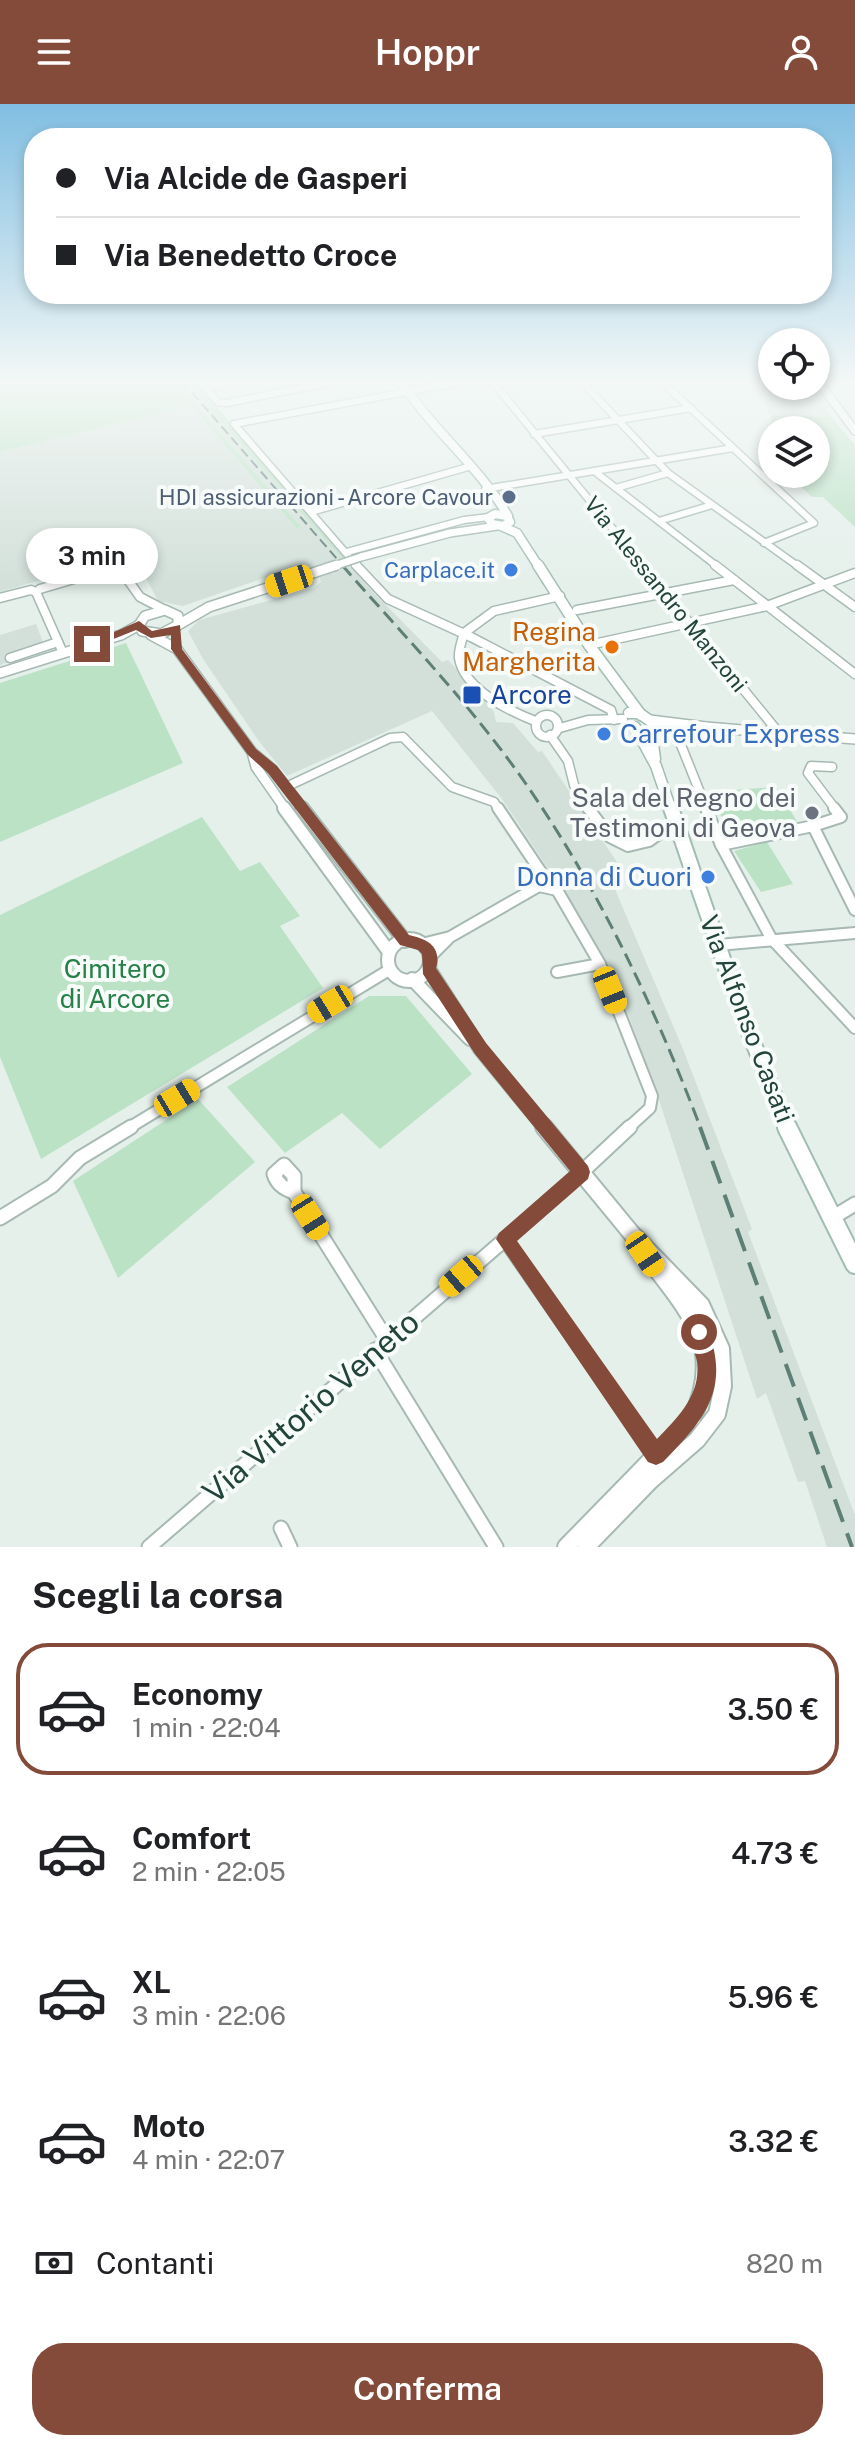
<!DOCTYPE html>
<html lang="it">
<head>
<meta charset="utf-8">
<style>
  body { margin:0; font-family:"Public Sans",sans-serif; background:#f2f2f2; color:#202124; height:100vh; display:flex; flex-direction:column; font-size:30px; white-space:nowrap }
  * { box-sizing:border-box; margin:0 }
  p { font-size:26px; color:#757577 }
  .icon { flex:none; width:44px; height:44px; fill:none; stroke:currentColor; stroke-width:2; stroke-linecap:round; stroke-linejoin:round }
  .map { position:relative; height:1443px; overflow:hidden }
  .panel { display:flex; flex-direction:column; background:#fff; flex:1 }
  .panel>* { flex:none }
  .hud { position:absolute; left:24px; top:24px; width:808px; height:176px; border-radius:32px; box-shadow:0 4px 12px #0003; display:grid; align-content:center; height:176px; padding:0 32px; background:#fff }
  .controls { position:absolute; left:758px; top:224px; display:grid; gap:16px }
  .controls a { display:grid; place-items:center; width:72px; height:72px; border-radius:50%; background:#fff; box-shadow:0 4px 12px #0003; font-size:40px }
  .end { position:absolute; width:36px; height:36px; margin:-18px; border:10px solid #844a3a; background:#fff; box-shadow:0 0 0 4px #fff }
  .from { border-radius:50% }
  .bubble { position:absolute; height:56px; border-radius:28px; background:#fff; box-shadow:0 4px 12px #0003; font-size:26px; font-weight:600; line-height:56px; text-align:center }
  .car { position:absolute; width:24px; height:48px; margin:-24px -12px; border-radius:10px; box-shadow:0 0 6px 2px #0007; background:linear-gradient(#f5c518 24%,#345 0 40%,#f5c518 0 76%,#345 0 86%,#f5c518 0) }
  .hud b { display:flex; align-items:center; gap:28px; height:76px; font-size:30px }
  .hud b+b { border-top:2px solid #e0e0e0 }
  .hud i { width:20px; height:20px; background:#202124 }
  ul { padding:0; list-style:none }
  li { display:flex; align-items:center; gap:24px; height:132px; margin:0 16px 12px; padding:0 16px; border:4px solid transparent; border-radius:32px }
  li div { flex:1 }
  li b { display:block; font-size:30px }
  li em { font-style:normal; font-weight:600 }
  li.active { border-color:#844a3a }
  li>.icon { width:72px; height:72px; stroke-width:1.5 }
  h2 { padding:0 32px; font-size:36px; line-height:96px }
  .pay { display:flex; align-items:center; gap:20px; height:88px; padding:0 32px; font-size:30px }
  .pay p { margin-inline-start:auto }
  .primary-button { display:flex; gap:16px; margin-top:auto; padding:16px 32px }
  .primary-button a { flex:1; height:92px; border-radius:32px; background:#844a3a; color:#fff; font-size:32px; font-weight:600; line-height:92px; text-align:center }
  header { display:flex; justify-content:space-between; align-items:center; height:104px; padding:0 32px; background:#844a3a; color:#fff; font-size:36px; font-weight:600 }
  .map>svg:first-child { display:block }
  .built { fill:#d3e0da }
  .green { fill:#bce2c6 }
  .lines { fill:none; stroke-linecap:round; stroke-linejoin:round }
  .minor-far3-casing { stroke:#a7b9b3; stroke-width:9 }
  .minor-far2-casing { stroke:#a7b9b3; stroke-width:11 }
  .minor-far1-casing { stroke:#a7b9b3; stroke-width:14 }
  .minor-casing { stroke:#a7b9b3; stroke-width:17 }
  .tertiary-far3-casing { stroke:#a7b9b3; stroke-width:10 }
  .tertiary-far2-casing { stroke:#a7b9b3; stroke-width:12 }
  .tertiary-far1-casing { stroke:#a7b9b3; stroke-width:16 }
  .tertiary-casing { stroke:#a7b9b3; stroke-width:20 }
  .secondary-far3-casing { stroke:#a2bdb3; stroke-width:11 }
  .secondary-far2-casing { stroke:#a2bdb3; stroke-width:13 }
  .secondary-far1-casing { stroke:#a2bdb3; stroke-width:18 }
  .secondary-casing { stroke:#a2bdb3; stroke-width:22 }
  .minor-far3 { stroke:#fff; stroke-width:6 }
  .minor-far2 { stroke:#fff; stroke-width:8 }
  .minor-far1 { stroke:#fff; stroke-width:10 }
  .minor { stroke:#fff; stroke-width:13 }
  .tertiary-far3 { stroke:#fff; stroke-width:7 }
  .tertiary-far2 { stroke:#fff; stroke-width:9 }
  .tertiary-far1 { stroke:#fff; stroke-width:12 }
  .tertiary { stroke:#fff; stroke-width:16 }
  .secondary-far3 { stroke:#fff; stroke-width:8 }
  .secondary-far2 { stroke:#fff; stroke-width:10 }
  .secondary-far1 { stroke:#fff; stroke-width:14 }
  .secondary { stroke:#fff; stroke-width:18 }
  .rail-far2 { stroke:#5d7f76; stroke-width:2; stroke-dasharray:10 5; stroke-linecap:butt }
  .rail-far1 { stroke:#5d7f76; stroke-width:3; stroke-dasharray:14 7; stroke-linecap:butt }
  .rail { stroke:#5d7f76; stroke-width:4; stroke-dasharray:24 12; stroke-linecap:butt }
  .tertiary-bridge-far1-casing { stroke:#a7b9b3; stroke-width:10; stroke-linecap:butt }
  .tertiary-bridge-casing { stroke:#a7b9b3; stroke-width:12; stroke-linecap:butt }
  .tertiary-bridge-far1 { stroke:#fff; stroke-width:7 }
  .tertiary-bridge { stroke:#fff; stroke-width:9 }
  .route { fill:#844a3a }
  .service-dot { fill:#5c6f8a; stroke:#f7fbf9; stroke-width:3 }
  .shop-dot { fill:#3f7fe0; stroke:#f7fbf9; stroke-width:3 }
  .food-dot { fill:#e8710a; stroke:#f7fbf9; stroke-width:3 }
  .transit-dot { fill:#1a4fb4; stroke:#f7fbf9; stroke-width:3 }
  .worship-dot { fill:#6b7280; stroke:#f7fbf9; stroke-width:3 }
  .labels { text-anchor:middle; stroke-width:8; stroke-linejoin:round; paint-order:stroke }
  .far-service-label { font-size:22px; fill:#4e5e75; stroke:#f7fbf9; text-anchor:end }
  .far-shop-label { font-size:22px; fill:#366cbe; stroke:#f7fbf9; text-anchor:end }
  .far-street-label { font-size:22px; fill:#22443b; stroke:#f7fbf9 }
  .food-label { font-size:26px; fill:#c56008; stroke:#f7fbf9; text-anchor:end }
  .transit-label { font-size:26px; fill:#164399; stroke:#f7fbf9; text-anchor:start }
  .shop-label { font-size:26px; fill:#366cbe; stroke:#f7fbf9; text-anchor:start }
  .worship-label { font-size:26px; fill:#5b616d; stroke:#f7fbf9; text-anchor:end }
  .park-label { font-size:26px; fill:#278048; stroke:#f7fbf9 }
  .street-label { font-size:26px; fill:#22443b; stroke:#f7fbf9 }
  .near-street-label { font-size:32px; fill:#22443b; stroke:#f7fbf9 }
</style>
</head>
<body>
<header><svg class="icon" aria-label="menu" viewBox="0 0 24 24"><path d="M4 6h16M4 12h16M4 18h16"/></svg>Hoppr<svg class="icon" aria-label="person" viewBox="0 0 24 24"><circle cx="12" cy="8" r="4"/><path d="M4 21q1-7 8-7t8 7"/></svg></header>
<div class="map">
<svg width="855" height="1443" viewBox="0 0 855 1443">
  <rect width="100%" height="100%" fill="#e5f0eb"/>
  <g class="built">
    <path d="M175,277H185L374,489L442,558L448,556L468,577L494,608L496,618L513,619L538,648L542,647L617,758L606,764L683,945L752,1125L748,1128L855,1411V1443H827L805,1377L798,1378L766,1289L757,1295L654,981L622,894L566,792L502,695L432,607L287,672L258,636L203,555L188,527L199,516L314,484L321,478L320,473L335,468L328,460L313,465L305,460L183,502L158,497L136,455L119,453L0,488V348L191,301L296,424L300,423Z"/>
    <path d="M741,277H772V282H816L830,303L826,305L831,313L771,312L759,291Z"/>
    <path d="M36,520L46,546L0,561V531Z"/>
  </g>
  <g class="green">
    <path d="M0,277H175L301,423L296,424L191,301L0,348Z"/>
    <path d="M185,277H195L359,472L341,453Z"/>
    <path d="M771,312L831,313L855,341V423L823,393H812L787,370H816V326L772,327Z"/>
    <path d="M126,539L183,659L0,738V579Z"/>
    <path d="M776,683L798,719L729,729L717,703L725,700L719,687Z"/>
    <path d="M202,713L240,767L260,758L300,812L280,822L323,884L41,1055L0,953V811Z"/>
    <path d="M767,738L793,780L761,788L734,747Z"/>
    <path d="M369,892H406L472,970L380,1045L342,1009L285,1049L227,983Z"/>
    <path d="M198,995L255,1058L118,1174L73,1077Z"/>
  </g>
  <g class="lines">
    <defs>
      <g id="minor-far3">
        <path d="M200,277L218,298L227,299L336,277"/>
        <path d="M492,277L644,463"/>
        <path d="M581,277L668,369L799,463"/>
        <path d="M661,277L814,419L764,439"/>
        <path d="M206,284L234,277"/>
        <path d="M534,330L691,304"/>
        <path d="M594,367L718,463"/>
        <path d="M616,384L668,369"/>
        <path d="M485,385L733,344"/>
        <path d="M311,408L468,363"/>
        <path d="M659,417L712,401"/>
        <path d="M347,448L464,416L489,413"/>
        <path d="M114,463H119"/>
        <path d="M358,463L234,320L465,277"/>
      </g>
      <g id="minor-far2">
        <path d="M356,461L388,495L471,533L611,606L614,616"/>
        <path d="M642,461L779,629"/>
        <path d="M715,461L855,570"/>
        <path d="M797,461L855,503"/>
        <path d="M40,485L118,462L140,493L165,506"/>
        <path d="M0,494L31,486L36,488L63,549"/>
        <path d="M577,506L734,476"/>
        <path d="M464,529C462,537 458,546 459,554C464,585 509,607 535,617"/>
        <path d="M464,529L494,507L560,492"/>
        <path d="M589,541L767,502L855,469"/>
        <path d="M10,554L58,538"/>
        <circle cx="547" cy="622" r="11"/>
        <path d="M560,624L588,616L623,615"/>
        <path d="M550,631L568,657L574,681L590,706"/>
        <path d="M677,631L707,706"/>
        <path d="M832,663L811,662L808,669L836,706"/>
        <path d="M286,683L390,634L403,633L452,683L494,698L499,706"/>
      </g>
      <g id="minor-far1">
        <path d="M498,704L541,768L539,782"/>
        <path d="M588,704L610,733L628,742L649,737L675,718"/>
        <path d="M706,704L721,741L771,834L855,924"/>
        <path d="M813,722L855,806"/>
        <path d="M721,741L813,722L841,713L834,704"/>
        <path d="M539,782L557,786L600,860L652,992L650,1004L627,1025"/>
        <path d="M422,840L450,833L539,782"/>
        <path d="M718,841L855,829"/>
        <path d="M431,852L448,835"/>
        <path d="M557,868L600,860"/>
        <path d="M127,1025L389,866"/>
      </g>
      <g id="minor">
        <path d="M284,1061L294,1072V1088C284,1085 277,1080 274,1070Z"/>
        <path d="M294,1088L387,1236"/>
        <path d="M0,1114L52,1082L80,1054L131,1023"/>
        <path d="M832,1114L855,1100"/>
        <path d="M505,1135L656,1352"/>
        <path d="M375,1246L496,1443"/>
        <path d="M281,1424L290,1443"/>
        <path d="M149,1443L569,1080L630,1023"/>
      </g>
      <g id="tertiary-far3">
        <path d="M818,277L855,327"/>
        <path d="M361,453L450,429L497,422"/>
      </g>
      <g id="tertiary-far2">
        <path d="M165,506L178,512V521L161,530L142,527L139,521L145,512Z"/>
        <path d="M178,521L209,503L316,468"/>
        <path d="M151,531L177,545L252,648L272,665L304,706"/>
        <path d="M0,569L121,531L139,521"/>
        <path d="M650,616L706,623L653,626"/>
        <path d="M706,623L855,635"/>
        <path d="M252,648L256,663L286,706"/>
      </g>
      <g id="tertiary-far1">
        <path d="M284,704L389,848"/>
        <path d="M302,704L405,837"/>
        <circle cx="409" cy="856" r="21"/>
        <path d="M429,865L480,945L546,1025"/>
        <path d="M412,875L470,935"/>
      </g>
      <g id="tertiary">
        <path d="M544,1023L632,1130L701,1201L721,1245L723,1282L717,1310L697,1336L650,1377L586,1443"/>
        <path d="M566,1443L692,1314C727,1240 685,1205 643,1147"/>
      </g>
      <g id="secondary-far3">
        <path d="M401,277C432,326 479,362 508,412"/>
        <path d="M495,410L507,412L510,418L503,422L492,420L488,414Z"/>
        <path d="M501,422L517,429L539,463"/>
      </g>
      <g id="secondary-far2">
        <path d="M538,461L589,541L641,611"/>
        <path d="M629,609H639L656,621L651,626L655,655"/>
        <path d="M635,623L656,662L671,706"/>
      </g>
      <path id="secondary-far1" d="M671,704L744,916L788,1025"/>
      <path id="secondary" d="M787,1023L855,1160"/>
    </defs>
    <use href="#minor-far3" class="minor-far3-casing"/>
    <use href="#minor-far2" class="minor-far2-casing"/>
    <use href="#minor-far1" class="minor-far1-casing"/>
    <use href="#minor" class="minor-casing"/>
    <use href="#tertiary-far3" class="tertiary-far3-casing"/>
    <use href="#tertiary-far2" class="tertiary-far2-casing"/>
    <use href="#tertiary-far1" class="tertiary-far1-casing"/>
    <use href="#tertiary" class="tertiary-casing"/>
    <use href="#secondary-far3" class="secondary-far3-casing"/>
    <use href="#secondary-far2" class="secondary-far2-casing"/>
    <use href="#secondary-far1" class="secondary-far1-casing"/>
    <use href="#secondary" class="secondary-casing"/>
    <use href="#minor-far3" class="minor-far3"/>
    <use href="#minor-far2" class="minor-far2"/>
    <use href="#minor-far1" class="minor-far1"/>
    <use href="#minor" class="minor"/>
    <use href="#tertiary-far3" class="tertiary-far3"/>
    <use href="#tertiary-far2" class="tertiary-far2"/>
    <use href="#tertiary-far1" class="tertiary-far1"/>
    <use href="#tertiary" class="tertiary"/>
    <use href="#secondary-far3" class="secondary-far3"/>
    <use href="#secondary-far2" class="secondary-far2"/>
    <use href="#secondary-far1" class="secondary-far1"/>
    <use href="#secondary" class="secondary"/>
    <path class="rail-far2" d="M182,277L344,463"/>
    <path class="rail-far1" d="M342,461C404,532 472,602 526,680C600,787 655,904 701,1025"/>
    <path class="rail" d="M700,1023L852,1443"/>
    <defs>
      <path id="tertiary-bridge-far1" d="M331,463L361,453"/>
      <path id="tertiary-bridge" d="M316,468L337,461"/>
    </defs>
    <use href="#tertiary-bridge-far1" class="tertiary-bridge-far1-casing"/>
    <use href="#tertiary-bridge" class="tertiary-bridge-casing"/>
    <use href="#tertiary-bridge-far1" class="tertiary-bridge-far1"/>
    <use href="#tertiary-bridge" class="tertiary-bridge"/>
  </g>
  <linearGradient id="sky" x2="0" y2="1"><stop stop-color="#81bee2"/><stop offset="0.58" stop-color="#f3f8f6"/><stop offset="1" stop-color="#f3f8f6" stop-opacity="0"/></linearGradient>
  <rect width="855" height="479" fill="url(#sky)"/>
  <path class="route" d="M139,517L152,527L180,521L182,545L256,645L277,662L409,831C428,835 442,843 436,864L486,939L588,1062L590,1068L588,1075L517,1137L657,1335C678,1313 701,1291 697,1258C695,1246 687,1233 692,1221L699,1218L706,1221C732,1284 705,1315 663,1358L656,1361L648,1358L496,1135L499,1129L570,1067L475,950L423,870L422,850L418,846L400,841L268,669L248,651L171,545V531L151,534L136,526L96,542L87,540Z"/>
  <circle class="service-dot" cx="509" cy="393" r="8"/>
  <g class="shop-dot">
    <circle cx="511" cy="466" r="8"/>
    <circle cx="604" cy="630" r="8"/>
    <circle cx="708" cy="773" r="8"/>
  </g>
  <circle class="food-dot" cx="612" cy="543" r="8"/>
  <rect class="transit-dot" x="462" y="581" width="20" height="20" rx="4"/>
  <circle class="worship-dot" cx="812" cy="709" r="8"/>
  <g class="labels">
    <g class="far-service-label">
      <text x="493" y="401">HDI assicurazioni - Arcore Cavour</text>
    </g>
    <g class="far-shop-label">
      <text x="495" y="474">Carplace.it</text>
    </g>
    <g class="far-street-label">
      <text transform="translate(666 490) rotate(51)" y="8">Via Alessandro Manzoni</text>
    </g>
    <g class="food-label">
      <text x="596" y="537">Regina<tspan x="596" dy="30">Margherita</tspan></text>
    </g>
    <g class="transit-label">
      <text x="490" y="600">Arcore</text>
    </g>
    <g class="shop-label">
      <text x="620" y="639">Carrefour Express</text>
      <text x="692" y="782" text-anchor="end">Donna di Cuori</text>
    </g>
    <g class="worship-label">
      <text x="796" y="703">Sala del Regno dei<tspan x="796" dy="30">Testimoni di Geova</tspan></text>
    </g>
    <g class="park-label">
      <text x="115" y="874">Cimitero<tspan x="115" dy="30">di Arcore</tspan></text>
    </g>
    <g class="street-label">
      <text transform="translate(747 915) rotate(69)" y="9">Via Alfonso Casati</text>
    </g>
    <g class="near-street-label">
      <text transform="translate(311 1303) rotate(-41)" y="11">Via Vittorio Veneto</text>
    </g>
  </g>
</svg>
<div class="controls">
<a><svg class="icon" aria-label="locate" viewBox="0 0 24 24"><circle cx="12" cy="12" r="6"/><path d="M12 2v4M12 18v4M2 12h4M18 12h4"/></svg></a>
<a><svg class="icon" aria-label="layers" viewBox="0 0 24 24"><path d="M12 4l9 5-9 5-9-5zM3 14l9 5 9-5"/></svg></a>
</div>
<i class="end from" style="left:699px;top:1228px"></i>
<i class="end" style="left:92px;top:540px"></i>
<div class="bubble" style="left:26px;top:424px;width:132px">3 min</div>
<i class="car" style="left:289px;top:477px;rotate:252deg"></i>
<i class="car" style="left:610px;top:886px;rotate:158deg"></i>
<i class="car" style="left:330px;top:900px;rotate:239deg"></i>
<i class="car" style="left:177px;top:994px;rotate:59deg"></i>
<i class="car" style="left:310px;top:1113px;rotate:148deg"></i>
<i class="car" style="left:645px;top:1150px;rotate:146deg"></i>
<i class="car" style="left:461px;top:1172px;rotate:229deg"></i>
<div class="hud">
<b><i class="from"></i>Via Alcide de Gasperi</b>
<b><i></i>Via Benedetto Croce</b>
</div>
</div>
<section class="panel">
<h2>Scegli la corsa</h2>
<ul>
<li class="active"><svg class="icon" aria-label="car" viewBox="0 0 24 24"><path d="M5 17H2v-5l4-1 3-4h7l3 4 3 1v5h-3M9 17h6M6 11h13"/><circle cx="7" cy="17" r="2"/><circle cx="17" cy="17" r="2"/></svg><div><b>Economy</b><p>1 min · 22:04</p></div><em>3.50 €</em></li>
<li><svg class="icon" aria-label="car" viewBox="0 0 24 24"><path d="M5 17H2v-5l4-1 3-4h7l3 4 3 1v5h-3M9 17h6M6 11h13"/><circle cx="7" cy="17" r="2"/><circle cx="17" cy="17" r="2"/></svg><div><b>Comfort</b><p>2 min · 22:05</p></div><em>4.73 €</em></li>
<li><svg class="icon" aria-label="car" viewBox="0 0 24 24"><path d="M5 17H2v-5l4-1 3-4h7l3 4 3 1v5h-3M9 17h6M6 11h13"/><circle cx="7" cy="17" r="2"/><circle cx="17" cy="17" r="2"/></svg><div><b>XL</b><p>3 min · 22:06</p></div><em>5.96 €</em></li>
<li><svg class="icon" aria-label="car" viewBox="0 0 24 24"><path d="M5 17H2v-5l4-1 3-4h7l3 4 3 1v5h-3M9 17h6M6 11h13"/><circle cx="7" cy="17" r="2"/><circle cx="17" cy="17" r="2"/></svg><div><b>Moto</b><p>4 min · 22:07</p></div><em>3.32 €</em></li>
</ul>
<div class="pay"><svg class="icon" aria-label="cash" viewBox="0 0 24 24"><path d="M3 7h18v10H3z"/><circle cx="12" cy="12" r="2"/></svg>Contanti<p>820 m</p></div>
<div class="primary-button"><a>Conferma</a></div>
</section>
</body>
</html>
